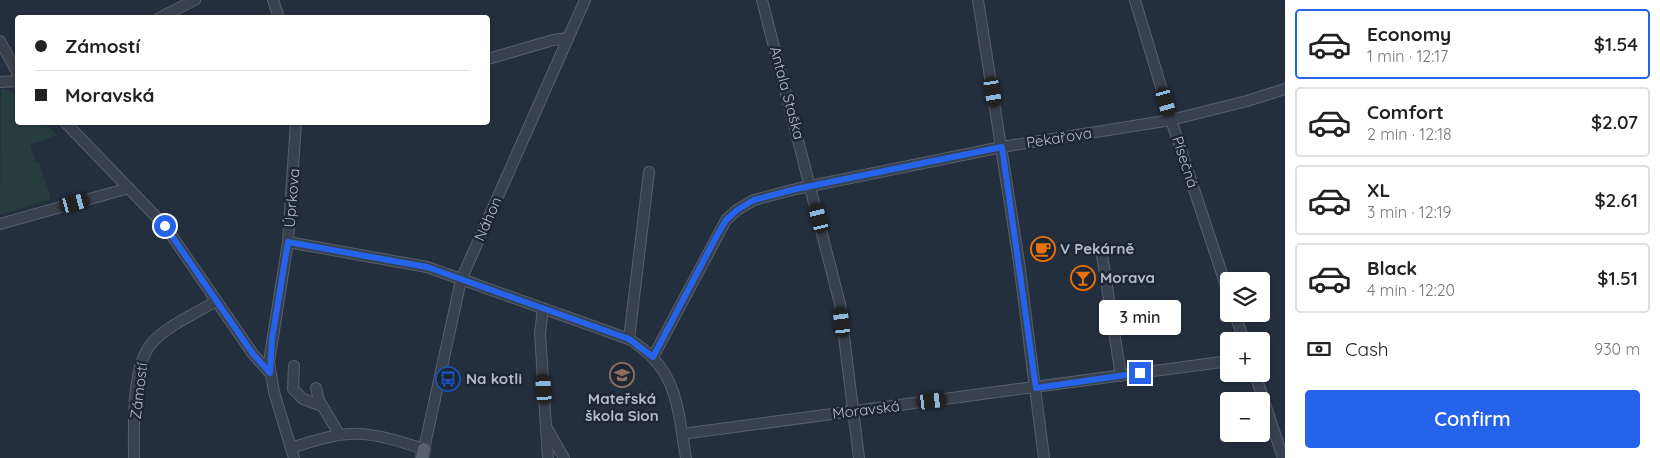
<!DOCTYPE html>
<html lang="en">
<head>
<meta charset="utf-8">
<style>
  body { margin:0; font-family:Quicksand,sans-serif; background:#f6f6f6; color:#222; height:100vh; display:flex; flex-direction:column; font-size:19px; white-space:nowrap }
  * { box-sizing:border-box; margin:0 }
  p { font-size:16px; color:#767676 }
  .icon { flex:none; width:28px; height:28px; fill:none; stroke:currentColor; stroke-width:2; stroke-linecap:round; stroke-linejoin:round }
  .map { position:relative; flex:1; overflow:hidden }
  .details { display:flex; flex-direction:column; background:#fff; width:375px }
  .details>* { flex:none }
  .banner { position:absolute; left:15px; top:15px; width:475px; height:110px; border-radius:5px; box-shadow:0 1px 4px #0004; display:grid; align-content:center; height:110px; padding:0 20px; background:#fff }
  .buttons { position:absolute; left:1220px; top:272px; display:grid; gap:10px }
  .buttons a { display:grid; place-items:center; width:50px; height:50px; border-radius:5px; background:#fff; box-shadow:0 1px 4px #0004; font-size:25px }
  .end { position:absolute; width:22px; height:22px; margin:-11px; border:6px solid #2563eb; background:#fff; box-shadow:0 0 0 2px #fff }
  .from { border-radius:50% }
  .bubble { position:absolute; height:35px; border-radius:5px; background:#fff; box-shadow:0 1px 4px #0004; font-size:16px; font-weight:600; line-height:35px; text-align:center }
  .car { position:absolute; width:15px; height:30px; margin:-15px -8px; border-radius:6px; box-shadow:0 0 4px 1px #0007; background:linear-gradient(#222 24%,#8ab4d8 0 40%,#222 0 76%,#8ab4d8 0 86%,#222 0) }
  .banner b { display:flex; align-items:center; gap:18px; height:48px; font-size:19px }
  .banner b+b { border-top:1px solid #e0e0e0 }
  .banner i { width:12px; height:12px; background:#222 }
  ul { padding:9px 0 0; list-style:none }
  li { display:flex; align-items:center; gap:15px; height:70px; margin:0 10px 8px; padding:0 10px; border:2px solid #e0e0e0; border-radius:5px }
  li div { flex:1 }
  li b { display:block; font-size:19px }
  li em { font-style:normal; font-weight:600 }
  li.active { border-color:#2563eb }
  li>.icon { width:45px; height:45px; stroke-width:1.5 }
  .pay { display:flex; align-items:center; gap:12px; height:55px; padding:0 20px; font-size:19px }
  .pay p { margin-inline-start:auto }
  .cta { display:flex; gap:10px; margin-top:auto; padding:10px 20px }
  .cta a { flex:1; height:58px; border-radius:5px; background:#2563eb; color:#fff; font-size:20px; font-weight:600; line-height:58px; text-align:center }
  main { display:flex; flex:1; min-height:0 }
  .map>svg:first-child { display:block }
  .pitch { fill:#263c3f }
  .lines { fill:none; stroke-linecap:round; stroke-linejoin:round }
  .minor-casing { stroke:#565f6c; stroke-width:12 }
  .major-casing { stroke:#414a57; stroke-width:15 }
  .minor { stroke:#38414e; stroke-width:10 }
  .major { stroke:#56606e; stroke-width:12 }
  .route { stroke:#2563eb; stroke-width:6 }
  .labels { text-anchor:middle; stroke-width:5; stroke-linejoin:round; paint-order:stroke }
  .street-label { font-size:15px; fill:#b4bcc9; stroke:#1d2633 }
  .poi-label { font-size:15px; font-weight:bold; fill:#b4bcc9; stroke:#1d2633; text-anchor:start }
</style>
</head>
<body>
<main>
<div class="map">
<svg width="1285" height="458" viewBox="0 0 1285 458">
  <rect width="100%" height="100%" fill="#242f3e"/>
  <path class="pitch" d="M1,88L17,94L18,122L45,123L57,135L30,145L36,163L39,162L51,199L0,215Z"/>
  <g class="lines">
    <defs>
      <g id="minor">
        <path d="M273,0L279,18"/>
        <path d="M762,0L840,304L859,458"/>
        <path d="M978,0L1019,262L1044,458"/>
        <path d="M1135,0L1171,120L1229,295"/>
        <path d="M159,18L195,0"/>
        <path d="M0,41L18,74"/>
        <path d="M488,59L553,40L568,38"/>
        <path d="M0,82L18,81"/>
        <path d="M65,122L165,226L253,354L270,373"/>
        <path d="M0,224L129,188"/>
        <path d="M288,242L427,267L629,339C678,369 677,406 686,458"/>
        <path d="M1102,255L1121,376"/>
        <path d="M543,309L540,333L548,458"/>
        <path d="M1235,314L1244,341"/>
        <path d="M629,339L649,172"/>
        <path d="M653,357L726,220L737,210L754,200L796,189L1002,147L1171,120L1247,101L1285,89"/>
        <path d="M294,366L293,389L303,399L322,406"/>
        <path d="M1255,374L1283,458"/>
        <path d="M316,388L319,400L339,434"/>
        <path d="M548,430L564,458"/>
        <path d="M682,434L1229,361"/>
        <path d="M291,448C351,428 364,430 424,449L461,280L585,0"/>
        <path d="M134,458C134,427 131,366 152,343C168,325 195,314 216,301"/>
        <path d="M294,458L274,392L269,362L288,242L296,122"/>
      </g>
      <path id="major" d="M422,458L424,449"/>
    </defs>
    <use href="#minor" class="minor-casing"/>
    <use href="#major" class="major-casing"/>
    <use href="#minor" class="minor"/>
    <use href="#major" class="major"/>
  </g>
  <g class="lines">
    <path class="route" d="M165,226L253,354L270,373L272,339L288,242L427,267L629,339L653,357L716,237L726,220L737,210L754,200L796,189L1002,147L1036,388L1140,373"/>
  </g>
  <defs>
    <symbol id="cafe-ring" viewBox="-11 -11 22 22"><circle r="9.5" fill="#1d2633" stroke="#e8710a" stroke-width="1.5"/><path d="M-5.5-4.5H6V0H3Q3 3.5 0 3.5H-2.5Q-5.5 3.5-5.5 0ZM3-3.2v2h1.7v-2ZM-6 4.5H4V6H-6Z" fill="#e8710a"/></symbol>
    <symbol id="bar-ring" viewBox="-11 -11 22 22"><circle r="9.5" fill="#1d2633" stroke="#e8710a" stroke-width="1.5"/><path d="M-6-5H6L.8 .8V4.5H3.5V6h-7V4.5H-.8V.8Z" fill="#e8710a"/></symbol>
    <symbol id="school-ring" viewBox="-11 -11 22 22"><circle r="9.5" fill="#1d2633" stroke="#8d6e63" stroke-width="1.5"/><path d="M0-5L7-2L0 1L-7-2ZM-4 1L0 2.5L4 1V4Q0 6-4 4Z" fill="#8d6e63"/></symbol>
    <symbol id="bus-ring" viewBox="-11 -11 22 22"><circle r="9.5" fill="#1d2633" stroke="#1a4fb4" stroke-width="1.5"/><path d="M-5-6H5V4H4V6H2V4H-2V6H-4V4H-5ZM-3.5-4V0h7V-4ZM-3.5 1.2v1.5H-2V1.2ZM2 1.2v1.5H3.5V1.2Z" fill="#1a4fb4"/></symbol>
  </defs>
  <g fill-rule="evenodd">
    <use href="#cafe-ring" x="1029" y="235" width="28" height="28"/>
    <use href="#bar-ring" x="1069" y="264" width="28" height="28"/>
    <use href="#school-ring" x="608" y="361" width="28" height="28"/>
    <use href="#bus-ring" x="434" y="365" width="28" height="28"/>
  </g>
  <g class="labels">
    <g class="street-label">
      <text transform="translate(787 93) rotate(75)" y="5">Antala Staška</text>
      <text transform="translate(1059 138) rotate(-9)" y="5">Pekařova</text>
      <text transform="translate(1185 162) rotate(72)" y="5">Písečná</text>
      <text transform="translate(292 198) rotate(-85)" y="5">Úprkova</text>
      <text transform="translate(488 219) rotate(-66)" y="5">Náhon</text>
      <text transform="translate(139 391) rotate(-83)" y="5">Zámostí</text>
      <text transform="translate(866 410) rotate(-7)" y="5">Moravská</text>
    </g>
    <g class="poi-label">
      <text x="1060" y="254">V Pekárně</text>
      <text x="1100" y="283">Morava</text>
      <text x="466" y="384">Na kotli</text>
      <text x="622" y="404" text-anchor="middle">Mateřská<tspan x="622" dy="17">škola Sion</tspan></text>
    </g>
  </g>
</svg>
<div class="buttons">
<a><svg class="icon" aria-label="layers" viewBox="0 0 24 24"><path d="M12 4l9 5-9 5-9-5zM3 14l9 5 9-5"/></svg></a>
<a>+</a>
<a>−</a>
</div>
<i class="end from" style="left:165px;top:226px"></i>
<i class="end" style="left:1140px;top:373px"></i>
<div class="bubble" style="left:1099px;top:300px;width:82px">3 min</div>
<i class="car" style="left:993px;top:92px;rotate:171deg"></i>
<i class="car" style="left:1166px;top:102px;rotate:164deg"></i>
<i class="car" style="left:75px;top:203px;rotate:75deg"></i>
<i class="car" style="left:819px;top:218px;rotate:346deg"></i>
<i class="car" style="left:842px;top:322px;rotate:353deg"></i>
<i class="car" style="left:544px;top:389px;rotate:356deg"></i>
<i class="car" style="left:932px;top:401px;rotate:83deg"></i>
<div class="banner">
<b><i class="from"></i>Zámostí</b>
<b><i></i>Moravská</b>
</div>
</div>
<section class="details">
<ul>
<li class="active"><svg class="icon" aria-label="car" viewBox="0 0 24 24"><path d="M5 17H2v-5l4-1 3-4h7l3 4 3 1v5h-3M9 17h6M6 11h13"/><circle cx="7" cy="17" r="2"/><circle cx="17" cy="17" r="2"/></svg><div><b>Economy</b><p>1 min · 12:17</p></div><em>$1.54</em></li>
<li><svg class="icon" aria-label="car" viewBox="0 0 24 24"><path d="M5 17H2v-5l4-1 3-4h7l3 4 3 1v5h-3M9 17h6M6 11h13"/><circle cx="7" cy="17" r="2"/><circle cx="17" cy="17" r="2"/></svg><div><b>Comfort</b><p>2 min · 12:18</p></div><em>$2.07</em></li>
<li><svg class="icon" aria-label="car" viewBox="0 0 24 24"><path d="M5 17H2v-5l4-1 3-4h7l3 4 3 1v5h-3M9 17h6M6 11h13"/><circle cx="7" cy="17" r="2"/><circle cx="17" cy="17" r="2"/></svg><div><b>XL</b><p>3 min · 12:19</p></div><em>$2.61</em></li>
<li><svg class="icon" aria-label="car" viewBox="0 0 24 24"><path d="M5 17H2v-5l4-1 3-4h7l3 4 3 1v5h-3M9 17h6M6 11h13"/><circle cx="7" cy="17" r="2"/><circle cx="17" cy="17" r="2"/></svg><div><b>Black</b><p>4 min · 12:20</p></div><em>$1.51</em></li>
</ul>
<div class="pay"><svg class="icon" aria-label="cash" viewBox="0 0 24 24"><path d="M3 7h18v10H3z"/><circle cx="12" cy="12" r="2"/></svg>Cash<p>930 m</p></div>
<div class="cta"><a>Confirm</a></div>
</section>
</main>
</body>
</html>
